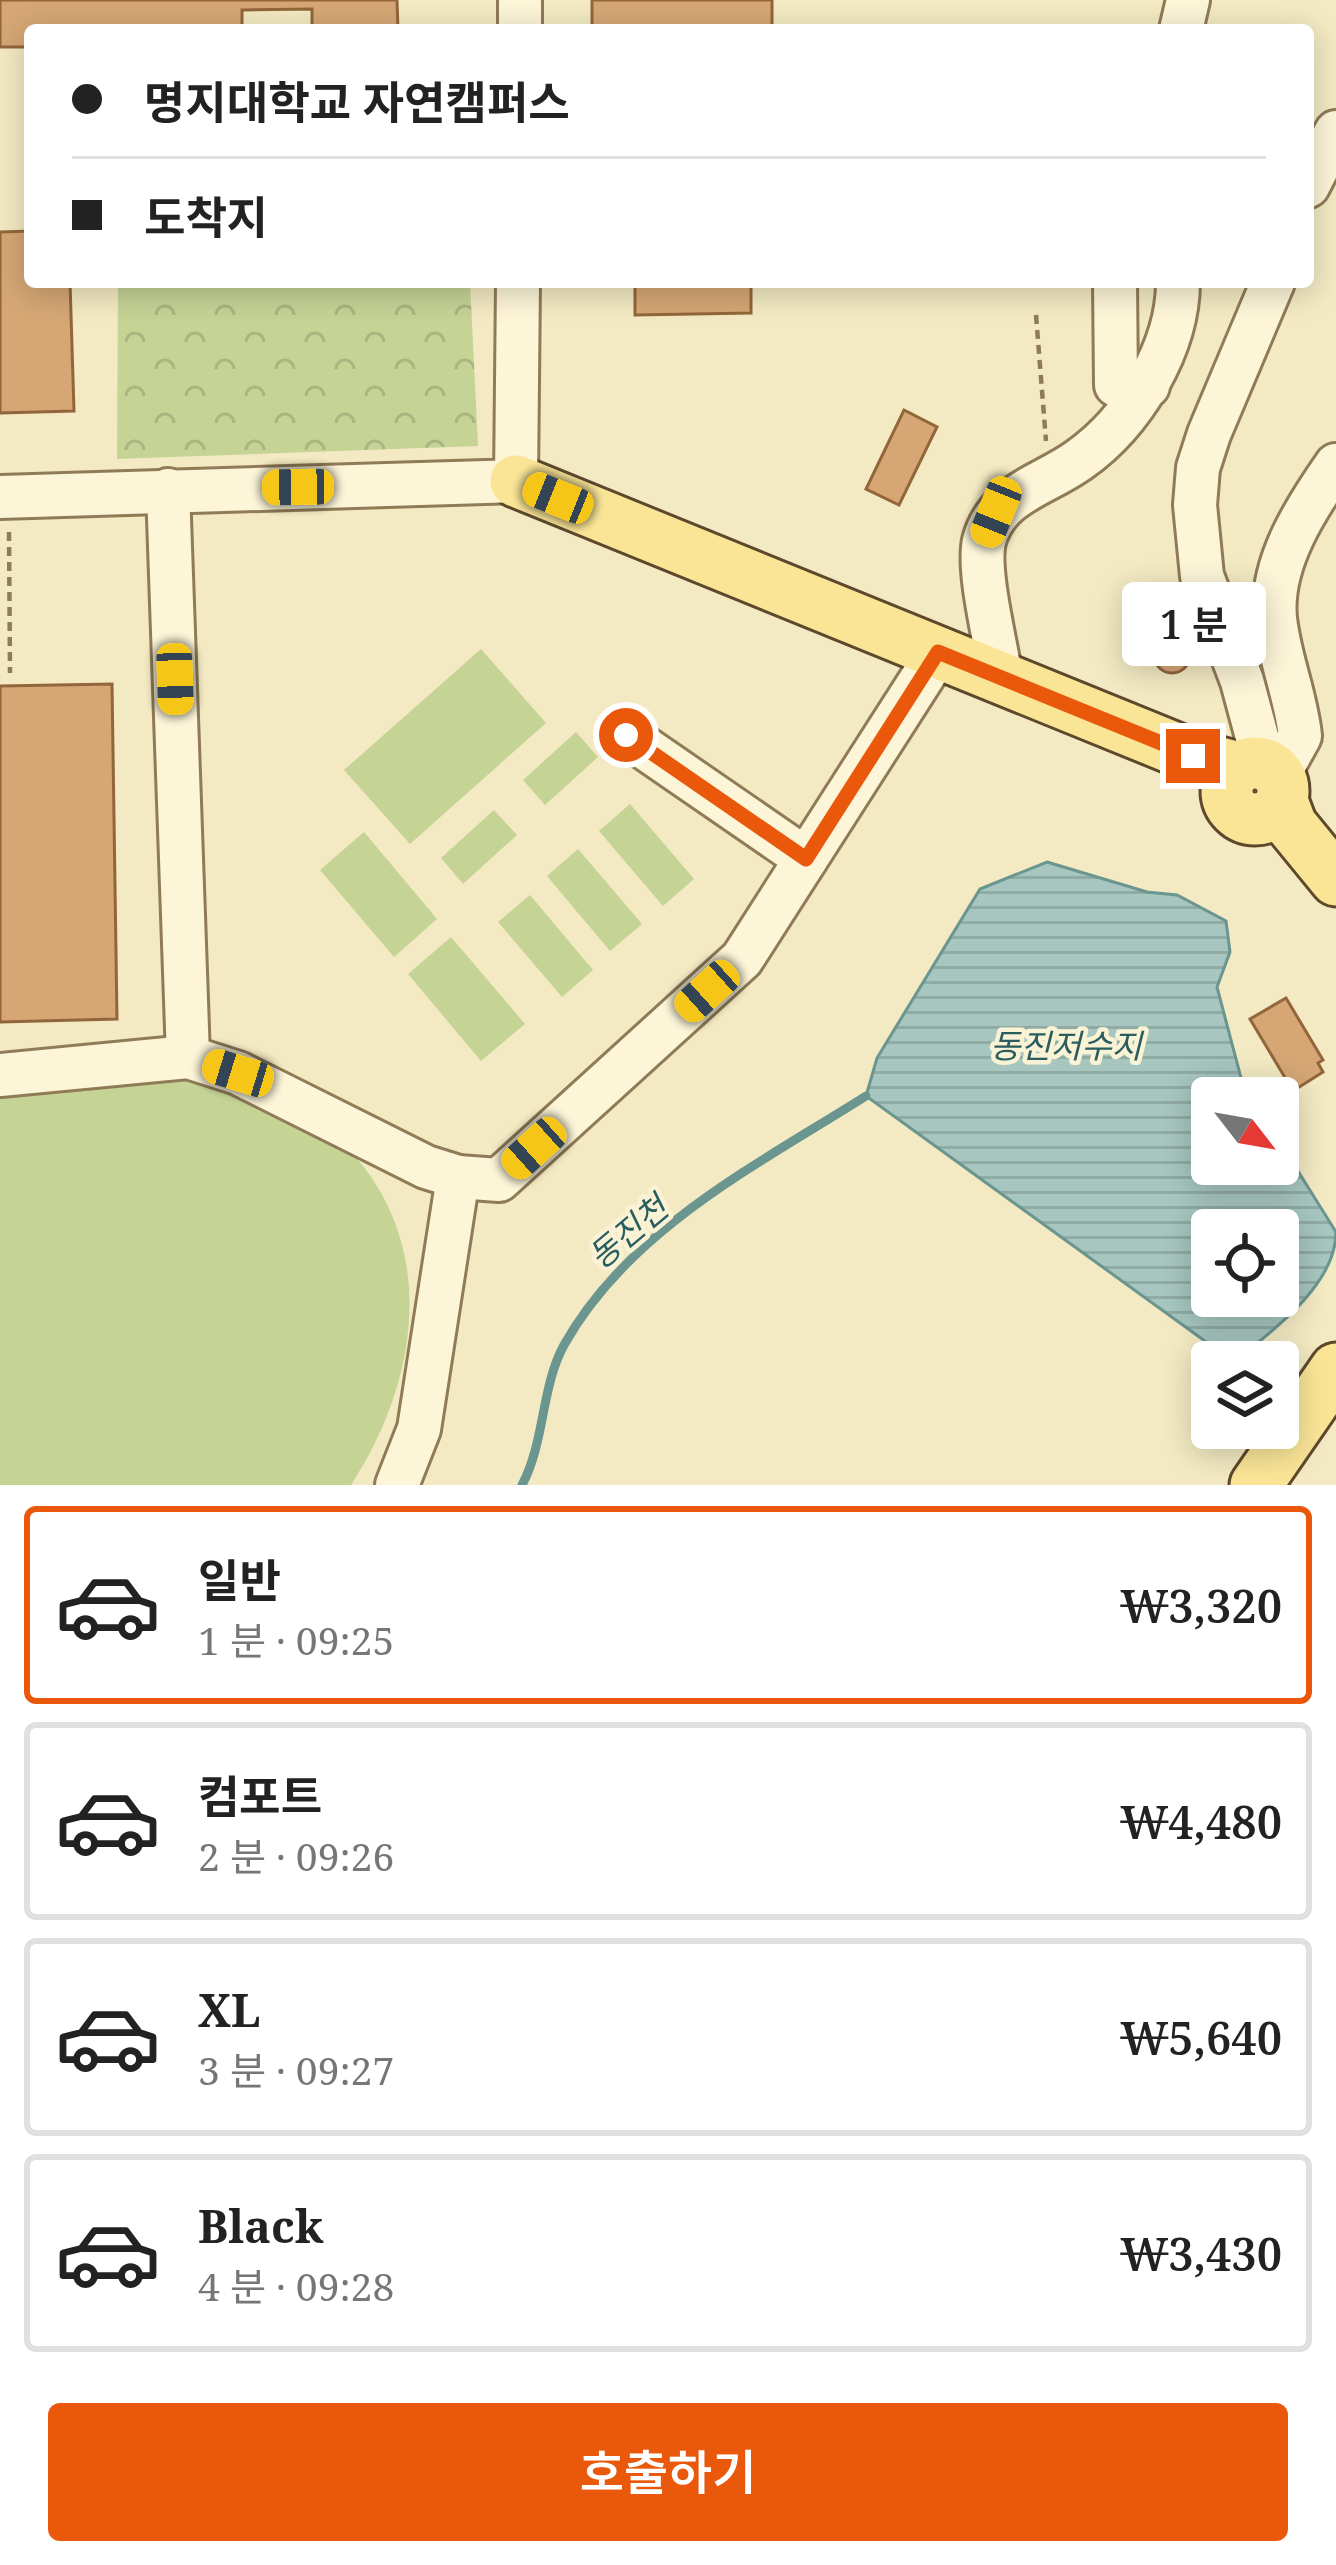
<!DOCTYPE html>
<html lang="ko">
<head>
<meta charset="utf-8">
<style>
  body { margin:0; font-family:"Noto Serif","Noto Sans KR",serif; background:#f6f6f6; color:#222; height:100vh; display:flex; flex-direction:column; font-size:45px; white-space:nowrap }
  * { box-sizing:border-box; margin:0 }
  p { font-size:39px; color:#767676 }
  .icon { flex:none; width:66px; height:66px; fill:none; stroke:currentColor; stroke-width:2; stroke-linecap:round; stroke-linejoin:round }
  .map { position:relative; height:1485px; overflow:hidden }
  .details { display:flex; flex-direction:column; background:#fff; flex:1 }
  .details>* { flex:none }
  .banner { position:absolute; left:24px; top:24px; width:1290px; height:264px; border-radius:12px; box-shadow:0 6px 30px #0003; display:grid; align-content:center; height:264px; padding:0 48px; background:#fff }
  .needle { width:78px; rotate:121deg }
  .buttons { position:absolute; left:1191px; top:1077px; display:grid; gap:24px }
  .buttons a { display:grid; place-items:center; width:108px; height:108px; border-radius:12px; background:#fff; box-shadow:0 6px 30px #0003; font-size:60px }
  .end { position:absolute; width:54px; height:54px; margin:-27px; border:15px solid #ea580c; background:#fff; box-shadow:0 0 0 6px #fff }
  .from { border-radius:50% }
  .bubble { position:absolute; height:84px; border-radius:12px; background:#fff; box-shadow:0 6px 30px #0003; font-size:39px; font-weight:600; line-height:84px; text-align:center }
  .car { position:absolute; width:36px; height:72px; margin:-36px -18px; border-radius:15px; box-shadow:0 0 9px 3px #0007; background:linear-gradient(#f5c518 24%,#345 0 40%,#f5c518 0 76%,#345 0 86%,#f5c518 0) }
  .banner b { display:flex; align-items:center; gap:42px; height:114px; font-size:45px }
  .banner b+b { border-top:3px solid #e0e0e0 }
  .banner i { width:30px; height:30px; background:#222 }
  ul { padding:21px 0 0; list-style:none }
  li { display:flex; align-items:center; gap:36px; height:198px; margin:0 24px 18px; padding:0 24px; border:6px solid #e0e0e0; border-radius:12px }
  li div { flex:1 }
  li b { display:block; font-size:45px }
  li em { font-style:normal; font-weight:600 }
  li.current { border-color:#ea580c }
  li>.icon { width:108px; height:108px; stroke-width:1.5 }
  .primary-button { display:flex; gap:24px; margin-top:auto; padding:24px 48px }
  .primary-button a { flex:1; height:138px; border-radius:12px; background:#ea580c; color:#fff; font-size:48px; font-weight:600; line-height:138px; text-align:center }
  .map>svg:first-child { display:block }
  .forest { fill:url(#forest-crowns) }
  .pitch { fill:#c5d395 }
  .water { fill:url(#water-rules); stroke:#6b958f; stroke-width:3; fill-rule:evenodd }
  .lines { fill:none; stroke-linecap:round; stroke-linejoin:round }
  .stream { stroke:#6b958f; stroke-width:9 }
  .building { fill:#d6a775; stroke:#92663a; stroke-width:3 }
  .minor-casing { stroke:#907b57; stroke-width:48 }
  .major-casing { stroke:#5d482c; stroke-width:57 }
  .path { stroke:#907b57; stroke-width:4.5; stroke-dasharray:9 6; stroke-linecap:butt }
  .minor { stroke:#fcf5d8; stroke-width:42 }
  .major { stroke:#fae597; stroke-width:51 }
  .route { stroke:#ea580c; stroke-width:15 }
  .labels { text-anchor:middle; stroke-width:9; stroke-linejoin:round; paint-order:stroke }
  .water-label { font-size:33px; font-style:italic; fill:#2a5d60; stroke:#f9f2d4 }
</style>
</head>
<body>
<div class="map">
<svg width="1336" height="1485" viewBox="0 0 1336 1485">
  <defs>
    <pattern id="forest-crowns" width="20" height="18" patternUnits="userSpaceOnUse" patternTransform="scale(3)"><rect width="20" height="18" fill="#c5d395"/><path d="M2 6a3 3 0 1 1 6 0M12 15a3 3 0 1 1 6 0" fill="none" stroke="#aab580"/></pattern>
    <pattern id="water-rules" width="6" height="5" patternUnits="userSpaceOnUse" patternTransform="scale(3)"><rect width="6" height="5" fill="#a6c6bf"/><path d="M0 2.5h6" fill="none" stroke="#90aaa4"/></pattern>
  </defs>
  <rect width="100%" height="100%" fill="#f3eac3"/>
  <path class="forest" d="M118,282H470L478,446L117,459Z"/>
  <g class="pitch">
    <path d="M481,649L546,723L410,844L344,770Z"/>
    <path d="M576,732L598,757L545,805L523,780Z"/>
    <path d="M630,804L694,879L663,906L599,831Z"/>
    <path d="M494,810L517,835L463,884L441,858Z"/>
    <path d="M364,832L437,919L394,957L320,870Z"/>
    <path d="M578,849L642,924L610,951L547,876Z"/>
    <path d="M530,895L593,970L562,997L498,922Z"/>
    <path d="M451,937L525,1024L481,1061L408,974Z"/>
    <path d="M207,1068C244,1086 291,1101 323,1126C440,1219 427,1369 351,1485H0V1084Z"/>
  </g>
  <path class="water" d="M1047,862L1147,892L1177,895L1226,921L1230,952L1217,987L1241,1078L1253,1098H1212V1164H1278V1139L1336,1232C1336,1285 1272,1331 1234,1362L866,1096L877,1058L980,889ZM1212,1230H1278V1296H1212Z"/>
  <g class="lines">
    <path class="stream" d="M522,1485C545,1442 541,1387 564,1345C629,1229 757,1165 866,1096"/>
  </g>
  <g class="building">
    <path d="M0,0H397L398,30H312V9L242,10V30H30V47H0Z"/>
    <rect x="592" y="0" width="180" height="30"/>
    <path d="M30,231V282H70L74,411L0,413V232Z"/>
    <path d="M635,282H751V313L635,315Z"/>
    <path d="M904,410L937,427L899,505L866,489Z"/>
    <circle cx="1172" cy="655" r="18"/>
    <path d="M112,684L117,1019L0,1022V686Z"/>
    <path d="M1286,998L1323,1060L1318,1063L1323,1072L1293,1091L1250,1019Z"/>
  </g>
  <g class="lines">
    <defs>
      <g id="minor">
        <path d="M520,30V0"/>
        <path d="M1181,30L1188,0"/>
        <path d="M1308,186L1336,132"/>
        <path d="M1115,282L1116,385L1148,386"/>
        <path d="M168,490L188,1057"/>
        <path d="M0,497L516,481L518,282"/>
        <path d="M1001,678C996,644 977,571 984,541C997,493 1043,486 1079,460C1133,422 1178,348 1178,282"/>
        <path d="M626,735L806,859"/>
        <path d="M1264,763L1242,681L1202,576L1195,505L1198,468L1209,434L1273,282"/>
        <path d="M1279,774L1300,736C1296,696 1279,658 1275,618C1270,563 1306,508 1336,465"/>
        <path d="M0,1075L188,1057L238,1073L426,1167L458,1177L499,1180L742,959L938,653"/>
        <path d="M397,1485L419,1429L458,1177"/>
      </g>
      <g id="major">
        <path d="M516,481L1193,756L1238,768"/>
        <circle cx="1255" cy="791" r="28"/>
        <path d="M1282,801L1291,825L1336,880"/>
        <path d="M1256,1485L1336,1369"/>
      </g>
    </defs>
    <use href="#minor" class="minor-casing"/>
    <use href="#major" class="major-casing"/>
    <g class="path">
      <path d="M1036,315L1046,441"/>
      <path d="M9,532L10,673"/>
    </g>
    <use href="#minor" class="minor"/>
    <use href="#major" class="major"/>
  </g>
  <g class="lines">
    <path class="route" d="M626,735L806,859L938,652L1193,756"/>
  </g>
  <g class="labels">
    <g class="water-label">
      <text x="1066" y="1058">동진저수지</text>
      <text transform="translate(628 1232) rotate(-40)" y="12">동진천</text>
    </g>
  </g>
</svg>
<div class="buttons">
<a><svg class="needle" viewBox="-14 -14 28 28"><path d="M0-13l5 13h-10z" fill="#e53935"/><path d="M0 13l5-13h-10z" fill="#767676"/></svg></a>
<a><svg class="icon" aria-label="locate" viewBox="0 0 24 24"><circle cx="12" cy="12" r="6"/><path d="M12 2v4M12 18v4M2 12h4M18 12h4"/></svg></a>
<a><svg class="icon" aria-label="layers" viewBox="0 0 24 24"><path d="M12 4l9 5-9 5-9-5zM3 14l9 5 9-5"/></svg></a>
</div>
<i class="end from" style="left:626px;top:735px"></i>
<i class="end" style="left:1193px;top:756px"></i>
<div class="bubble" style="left:1122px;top:582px;width:144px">1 분</div>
<i class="car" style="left:298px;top:487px;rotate:269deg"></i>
<i class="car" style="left:558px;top:498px;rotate:292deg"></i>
<i class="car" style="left:996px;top:512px;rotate:202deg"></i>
<i class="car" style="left:175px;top:679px;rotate:178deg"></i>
<i class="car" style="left:707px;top:991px;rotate:228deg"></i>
<i class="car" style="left:238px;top:1073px;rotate:287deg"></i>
<i class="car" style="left:534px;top:1148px;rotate:228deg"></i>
<div class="banner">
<b><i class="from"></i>명지대학교 자연캠퍼스</b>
<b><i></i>도착지</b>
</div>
</div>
<section class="details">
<ul>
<li class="current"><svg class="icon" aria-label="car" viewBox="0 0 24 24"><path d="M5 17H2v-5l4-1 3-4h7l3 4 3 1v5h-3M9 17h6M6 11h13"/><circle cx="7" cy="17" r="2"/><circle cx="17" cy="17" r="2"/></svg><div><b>일반</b><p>1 분 · 09:25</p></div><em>₩3,320</em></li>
<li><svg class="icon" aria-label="car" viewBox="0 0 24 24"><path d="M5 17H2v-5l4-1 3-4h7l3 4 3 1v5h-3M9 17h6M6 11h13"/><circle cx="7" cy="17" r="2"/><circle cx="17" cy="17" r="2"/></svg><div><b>컴포트</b><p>2 분 · 09:26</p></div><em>₩4,480</em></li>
<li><svg class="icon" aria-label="car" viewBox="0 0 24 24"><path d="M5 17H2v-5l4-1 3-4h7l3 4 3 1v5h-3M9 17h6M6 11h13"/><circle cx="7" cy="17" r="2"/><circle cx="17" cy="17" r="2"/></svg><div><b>XL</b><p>3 분 · 09:27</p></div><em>₩5,640</em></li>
<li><svg class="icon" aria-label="car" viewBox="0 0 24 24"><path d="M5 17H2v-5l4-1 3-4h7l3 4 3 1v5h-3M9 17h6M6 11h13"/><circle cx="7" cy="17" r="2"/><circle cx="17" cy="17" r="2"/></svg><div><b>Black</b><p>4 분 · 09:28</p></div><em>₩3,430</em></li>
</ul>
<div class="primary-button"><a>호출하기</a></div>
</section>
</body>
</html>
